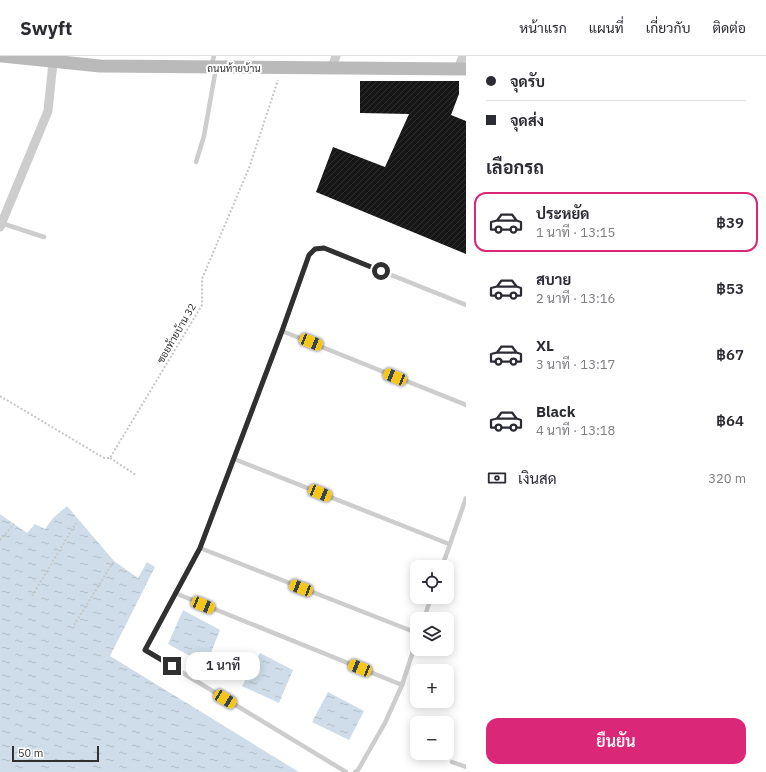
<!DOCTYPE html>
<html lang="th">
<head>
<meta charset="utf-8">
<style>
  body { margin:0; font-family:"IBM Plex Sans",Sarabun,sans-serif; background:#f2f2f3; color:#2b2b33; height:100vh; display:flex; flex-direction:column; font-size:15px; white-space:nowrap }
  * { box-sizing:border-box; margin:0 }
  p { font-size:13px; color:#7c7c81 }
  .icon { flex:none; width:22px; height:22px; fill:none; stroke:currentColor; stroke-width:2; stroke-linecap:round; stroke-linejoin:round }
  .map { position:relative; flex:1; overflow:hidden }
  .details { display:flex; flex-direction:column; background:#fff; width:300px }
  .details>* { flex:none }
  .hud { display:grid; align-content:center; height:88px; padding:0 20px; background:#fff }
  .controls { position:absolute; left:410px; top:504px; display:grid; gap:8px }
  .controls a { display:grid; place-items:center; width:44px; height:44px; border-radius:8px; background:#fff; box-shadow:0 2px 10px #0003; font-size:20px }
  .scale { position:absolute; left:12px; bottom:10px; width:87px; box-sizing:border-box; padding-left:4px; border:2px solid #303030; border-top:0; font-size:11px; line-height:14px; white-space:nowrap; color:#303030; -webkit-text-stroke:3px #fff; paint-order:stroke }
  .end { position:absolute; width:18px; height:18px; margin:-9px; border:5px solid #303030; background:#fff; box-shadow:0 0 0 2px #fff }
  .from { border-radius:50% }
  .bubble { position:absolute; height:28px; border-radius:12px; background:#fff; box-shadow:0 2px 10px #0003; font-size:13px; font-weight:600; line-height:28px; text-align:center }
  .car { position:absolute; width:12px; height:24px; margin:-12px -6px; border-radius:5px; box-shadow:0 0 3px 1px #0007; background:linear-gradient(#f5c518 24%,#345 0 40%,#f5c518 0 76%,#345 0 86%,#f5c518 0) }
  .hud b { display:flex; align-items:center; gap:14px; height:38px; font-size:15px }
  .hud b+b { border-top:1px solid #e1e1e2 }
  .hud i { width:10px; height:10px; background:#2b2b33 }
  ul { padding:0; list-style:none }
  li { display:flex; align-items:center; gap:12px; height:60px; margin:0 8px 6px; padding:0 12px; border:2px solid transparent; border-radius:12px }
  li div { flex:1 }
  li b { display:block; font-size:15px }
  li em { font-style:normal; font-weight:600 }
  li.on { border-color:#db2777 }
  li>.icon { width:36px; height:36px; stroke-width:1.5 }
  h2 { padding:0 20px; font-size:18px; line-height:48px }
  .pay { display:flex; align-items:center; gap:10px; height:44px; padding:0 20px; font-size:15px }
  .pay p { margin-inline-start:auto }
  .button { display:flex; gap:8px; margin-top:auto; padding:8px 20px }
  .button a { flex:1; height:46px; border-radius:12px; background:#db2777; color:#fff; font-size:16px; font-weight:600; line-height:46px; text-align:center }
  header { display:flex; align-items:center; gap:24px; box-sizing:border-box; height:56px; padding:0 20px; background:#fff; border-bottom:1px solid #e1e1e2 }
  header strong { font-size:19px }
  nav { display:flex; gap:22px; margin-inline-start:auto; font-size:14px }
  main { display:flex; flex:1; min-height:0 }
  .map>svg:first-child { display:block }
  .water { fill:url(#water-ripples) }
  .building { fill:url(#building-hatch) }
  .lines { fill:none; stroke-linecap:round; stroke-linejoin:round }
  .path { stroke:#c7c7c7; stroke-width:2; stroke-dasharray:2 2; stroke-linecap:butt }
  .lane { stroke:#cdcdcd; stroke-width:4.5 }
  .street { stroke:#cdcdcd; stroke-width:9 }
  .secondary { stroke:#bababa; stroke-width:13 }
  .route { stroke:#303030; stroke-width:5 }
  .labels { text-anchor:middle; stroke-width:4; stroke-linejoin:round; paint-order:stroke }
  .street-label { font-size:10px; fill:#303030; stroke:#fff }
</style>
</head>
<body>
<header>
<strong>Swyft</strong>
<nav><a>หน้าแรก</a><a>แผนที่</a><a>เกี่ยวกับ</a><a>ติดต่อ</a></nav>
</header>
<main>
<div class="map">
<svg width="466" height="716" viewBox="0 0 466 716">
  <defs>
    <pattern id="water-ripples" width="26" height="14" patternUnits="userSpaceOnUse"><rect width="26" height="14" fill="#cedde9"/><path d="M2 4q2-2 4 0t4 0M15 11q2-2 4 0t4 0" fill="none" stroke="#b1bec8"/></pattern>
    <pattern id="building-hatch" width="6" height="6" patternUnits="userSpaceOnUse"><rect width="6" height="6" fill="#171717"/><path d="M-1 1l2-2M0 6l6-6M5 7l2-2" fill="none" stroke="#303030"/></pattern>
  </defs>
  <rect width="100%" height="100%" fill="#fff"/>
  <g class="water">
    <path d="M67,450L114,505L138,522L147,506L155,511L110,600L299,716H0V458L27,477L35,468L45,473L53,462Z"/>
    <path d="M183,554L220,574L206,609L168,588Z"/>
    <path d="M260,597L293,614L279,647L242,630Z"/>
    <path d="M328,636L364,655L349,684L312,666Z"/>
  </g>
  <path class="building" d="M360,25H459V38L451,59L466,65V198L316,136L333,91L385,111L409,58L360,57Z"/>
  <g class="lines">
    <g class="path">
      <path d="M0,340L104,402H110L202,249V223L249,112L278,24"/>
      <path d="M110,402L136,419"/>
      <path d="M0,484L14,468"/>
      <path d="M32,540L76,467"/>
      <path d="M74,569L114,505"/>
    </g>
    <g class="lane">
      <path d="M211,10L214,0"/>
      <path d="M196,106L204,80L216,12"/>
      <path d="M1,167L44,181"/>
      <path d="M282,275L466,349"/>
      <path d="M234,403L449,488"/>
      <path d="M200,492L417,577"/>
      <path d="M442,511L466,442"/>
      <path d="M175,537L402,629"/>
      <path d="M424,563L431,541"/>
      <path d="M452,706L466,711"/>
      <path d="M346,716L145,594L200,492L282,275L309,199L315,193L324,192L466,249"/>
      <path d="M355,716L358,714L385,667L402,629L417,583"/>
    </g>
    <g class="street">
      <path d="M332,11L336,0"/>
      <path d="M458,13L463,0"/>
      <path d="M0,171L48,55L53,6"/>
    </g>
    <path class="secondary" d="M2,0L100,10L466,13"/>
  </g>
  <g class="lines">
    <path class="route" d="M172,610L145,594L200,492L282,275L309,199L315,193L324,192L381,215"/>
  </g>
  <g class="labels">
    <g class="street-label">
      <text x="234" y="16">ถนนท้ายบ้าน</text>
      <text transform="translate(176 277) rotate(-60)" y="4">ซอยท้ายบ้าน 32</text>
    </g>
  </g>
</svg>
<div class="controls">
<a><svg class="icon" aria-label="locate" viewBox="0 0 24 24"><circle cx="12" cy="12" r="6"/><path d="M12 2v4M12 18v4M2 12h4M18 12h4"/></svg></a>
<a><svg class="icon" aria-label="layers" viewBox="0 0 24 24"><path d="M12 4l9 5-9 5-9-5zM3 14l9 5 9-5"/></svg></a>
<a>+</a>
<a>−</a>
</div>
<div class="scale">50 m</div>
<i class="end from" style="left:381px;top:215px"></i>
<i class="end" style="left:172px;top:610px"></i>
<div class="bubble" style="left:186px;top:596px;width:74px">1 นาที</div>
<i class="car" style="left:311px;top:286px;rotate:112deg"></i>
<i class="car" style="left:395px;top:321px;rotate:292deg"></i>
<i class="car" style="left:320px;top:437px;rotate:112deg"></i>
<i class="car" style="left:301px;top:532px;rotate:291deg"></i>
<i class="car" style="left:203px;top:549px;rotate:112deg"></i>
<i class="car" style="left:360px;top:612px;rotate:292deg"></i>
<i class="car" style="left:225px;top:643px;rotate:121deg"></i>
</div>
<section class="details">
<div class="hud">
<b><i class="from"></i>จุดรับ</b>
<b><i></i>จุดส่ง</b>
</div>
<h2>เลือกรถ</h2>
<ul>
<li class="on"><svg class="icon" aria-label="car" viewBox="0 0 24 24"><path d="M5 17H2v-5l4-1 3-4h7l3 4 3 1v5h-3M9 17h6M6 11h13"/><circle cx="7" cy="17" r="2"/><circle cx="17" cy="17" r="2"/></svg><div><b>ประหยัด</b><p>1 นาที · 13:15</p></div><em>฿39</em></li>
<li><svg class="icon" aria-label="car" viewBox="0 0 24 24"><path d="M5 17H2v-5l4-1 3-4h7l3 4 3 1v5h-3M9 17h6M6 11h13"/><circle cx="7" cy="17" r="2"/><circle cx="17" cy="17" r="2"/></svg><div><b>สบาย</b><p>2 นาที · 13:16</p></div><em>฿53</em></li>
<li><svg class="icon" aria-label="car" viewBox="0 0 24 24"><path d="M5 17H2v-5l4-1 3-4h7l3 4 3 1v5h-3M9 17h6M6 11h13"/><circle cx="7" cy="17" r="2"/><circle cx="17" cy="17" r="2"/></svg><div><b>XL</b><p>3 นาที · 13:17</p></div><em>฿67</em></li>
<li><svg class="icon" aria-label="car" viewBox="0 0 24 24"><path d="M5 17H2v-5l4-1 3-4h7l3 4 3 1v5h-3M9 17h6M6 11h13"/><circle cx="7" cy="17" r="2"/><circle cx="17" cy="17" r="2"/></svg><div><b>Black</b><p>4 นาที · 13:18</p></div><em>฿64</em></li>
</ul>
<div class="pay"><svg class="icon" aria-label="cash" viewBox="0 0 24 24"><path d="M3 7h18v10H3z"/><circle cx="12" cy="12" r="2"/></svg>เงินสด<p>320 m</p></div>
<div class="button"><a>ยืนยัน</a></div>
</section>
</main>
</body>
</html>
